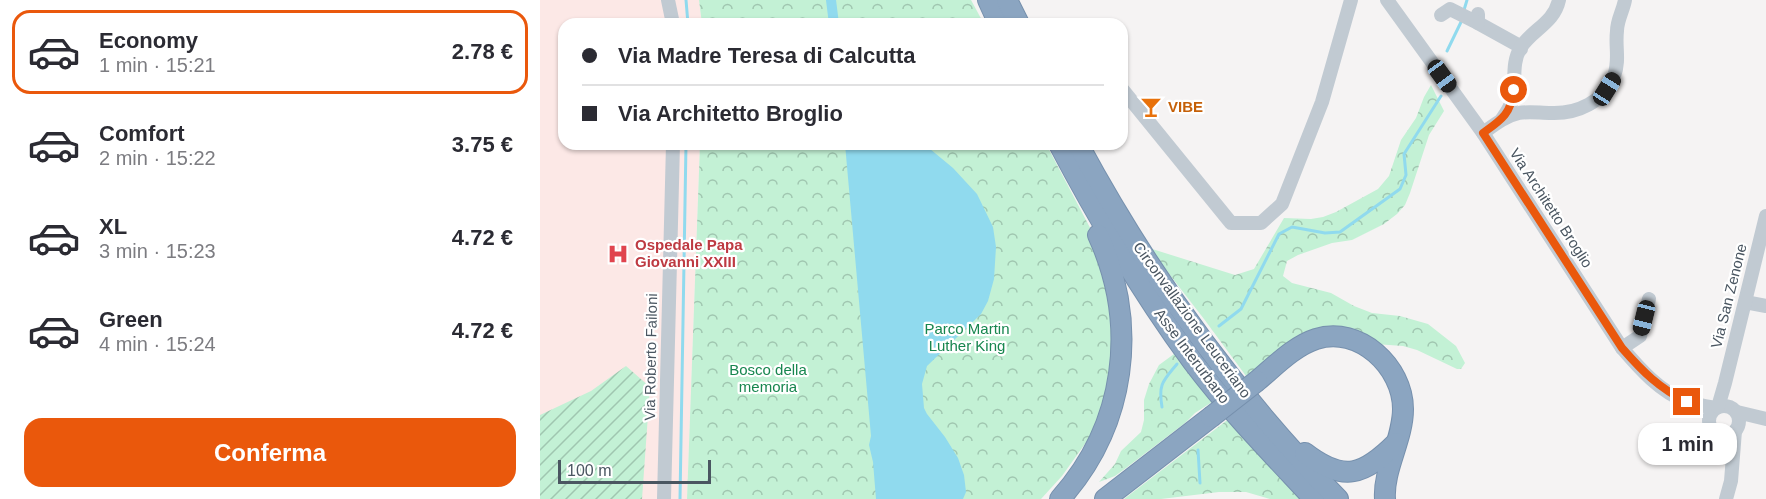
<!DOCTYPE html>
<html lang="it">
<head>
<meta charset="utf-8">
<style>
  body { margin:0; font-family:Arial,sans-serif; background:#f7f7f7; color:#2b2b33; height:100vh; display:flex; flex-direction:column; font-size:22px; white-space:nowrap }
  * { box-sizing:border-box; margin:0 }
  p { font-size:20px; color:#7c7c81 }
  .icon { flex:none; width:33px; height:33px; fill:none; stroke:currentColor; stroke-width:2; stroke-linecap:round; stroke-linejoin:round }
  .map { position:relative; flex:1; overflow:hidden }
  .sheet { display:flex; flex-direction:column; background:#fff; width:540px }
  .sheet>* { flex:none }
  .top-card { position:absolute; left:18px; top:18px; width:570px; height:132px; border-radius:18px; box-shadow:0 2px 4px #0004; display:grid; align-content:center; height:132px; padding:0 24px; background:#fff }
  .scale { position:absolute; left:18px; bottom:15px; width:153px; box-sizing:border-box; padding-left:6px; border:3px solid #4a5661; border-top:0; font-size:16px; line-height:21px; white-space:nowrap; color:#4a5661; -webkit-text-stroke:4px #fff; paint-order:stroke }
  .end { position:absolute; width:27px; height:27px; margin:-14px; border:8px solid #ea580c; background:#fff; box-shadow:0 0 0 3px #fff }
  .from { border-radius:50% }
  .bubble { position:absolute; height:42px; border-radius:18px; background:#fff; box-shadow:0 2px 4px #0004; font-size:20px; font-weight:600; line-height:42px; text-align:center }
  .car { position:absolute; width:18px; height:36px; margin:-18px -9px; border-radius:8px; box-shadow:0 0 4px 2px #0007; background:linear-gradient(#222 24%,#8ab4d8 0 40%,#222 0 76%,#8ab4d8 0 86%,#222 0) }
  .top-card b { display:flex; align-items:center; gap:21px; height:57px; font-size:22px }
  .top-card b+b { border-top:2px solid #e1e1e2 }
  .top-card i { width:15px; height:15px; background:#2b2b33 }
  ul { padding:10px 0 0; list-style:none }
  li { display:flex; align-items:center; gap:18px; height:84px; margin:0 12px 9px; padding:0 12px; border:3px solid transparent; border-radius:18px }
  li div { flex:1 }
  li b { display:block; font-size:22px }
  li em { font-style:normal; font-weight:600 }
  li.selected { border-color:#ea580c }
  li>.icon { width:54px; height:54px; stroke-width:1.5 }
  .cta { display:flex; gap:12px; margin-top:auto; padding:12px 24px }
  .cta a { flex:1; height:69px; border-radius:18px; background:#ea580c; color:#fff; font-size:24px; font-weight:600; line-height:69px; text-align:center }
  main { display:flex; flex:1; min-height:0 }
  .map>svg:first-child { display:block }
  .medical { fill:#fce8e6 }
  .forest { fill:url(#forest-crowns) }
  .garden { fill:url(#garden-furrows) }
  .water { fill:#90daee }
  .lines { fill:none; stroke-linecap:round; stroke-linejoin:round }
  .stream { stroke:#90daee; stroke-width:3 }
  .canal { stroke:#90daee; stroke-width:10 }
  .highway-casing { stroke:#7690ad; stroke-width:22 }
  .minor { stroke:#c1cad2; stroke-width:14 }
  .highway { stroke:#8ba5c1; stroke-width:20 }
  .highway-bridge-casing { stroke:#7690ad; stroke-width:22; stroke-linecap:butt }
  .highway-bridge { stroke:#8ba5c1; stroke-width:20 }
  .route { stroke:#ea580c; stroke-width:8 }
  .labels { text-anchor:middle; stroke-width:4.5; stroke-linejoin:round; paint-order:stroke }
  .food-label { font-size:15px; font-weight:bold; fill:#c56008; stroke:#fff; text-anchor:start }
  .street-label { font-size:15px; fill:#4a5661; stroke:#fff }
  .health-label { font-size:15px; font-weight:bold; fill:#be3a42; stroke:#fff; text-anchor:start }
  .park-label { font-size:15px; fill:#17864f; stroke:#fff }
</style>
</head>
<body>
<main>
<section class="sheet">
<ul>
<li class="selected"><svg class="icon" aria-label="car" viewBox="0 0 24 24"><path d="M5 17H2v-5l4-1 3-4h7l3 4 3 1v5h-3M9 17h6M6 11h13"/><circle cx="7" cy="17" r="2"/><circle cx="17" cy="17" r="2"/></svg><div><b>Economy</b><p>1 min · 15:21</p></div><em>2.78 €</em></li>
<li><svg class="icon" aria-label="car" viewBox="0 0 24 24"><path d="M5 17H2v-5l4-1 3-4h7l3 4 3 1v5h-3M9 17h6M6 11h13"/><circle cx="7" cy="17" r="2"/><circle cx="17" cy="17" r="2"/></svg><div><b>Comfort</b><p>2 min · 15:22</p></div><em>3.75 €</em></li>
<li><svg class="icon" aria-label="car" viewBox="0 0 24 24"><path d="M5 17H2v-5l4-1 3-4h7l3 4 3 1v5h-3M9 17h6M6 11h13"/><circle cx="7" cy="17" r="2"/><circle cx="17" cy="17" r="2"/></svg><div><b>XL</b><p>3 min · 15:23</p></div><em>4.72 €</em></li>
<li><svg class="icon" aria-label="car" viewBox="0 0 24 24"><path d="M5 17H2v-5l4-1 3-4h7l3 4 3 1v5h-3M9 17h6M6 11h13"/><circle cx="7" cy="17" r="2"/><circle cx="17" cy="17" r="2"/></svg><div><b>Green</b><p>4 min · 15:24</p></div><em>4.72 €</em></li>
</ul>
<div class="cta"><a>Conferma</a></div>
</section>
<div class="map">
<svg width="1226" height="499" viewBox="0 0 1226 499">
  <defs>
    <pattern id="forest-crowns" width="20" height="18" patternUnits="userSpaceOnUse" patternTransform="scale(1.5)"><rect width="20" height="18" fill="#c3f1d5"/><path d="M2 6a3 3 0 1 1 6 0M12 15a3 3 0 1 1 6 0" fill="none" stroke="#a0c6b0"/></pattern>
    <pattern id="garden-furrows" width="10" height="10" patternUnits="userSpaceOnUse" patternTransform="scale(1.5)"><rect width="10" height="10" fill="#c3f1d5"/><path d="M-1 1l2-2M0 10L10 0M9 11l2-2" fill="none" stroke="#a0c6b0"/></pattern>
  </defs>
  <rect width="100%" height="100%" fill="#f5f3f3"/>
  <path class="medical" d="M0,0H159L162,24H24V144H160L147,499H0Z"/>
  <g class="forest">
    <path d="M159,0H431L444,24H162Z"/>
    <path d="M891,85L904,111L889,135L870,193L865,205L857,214L844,224L812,240L792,243L758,255L747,261L743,276L752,283L791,293L814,306L832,313L860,316L888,324L916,346L925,363L921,369H917L877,350L863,346L835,344L810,333L738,351L706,376L664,319L609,248L695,275L714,269L744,218L771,219L783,217L796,212L838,189L849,176L861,140L876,118L884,97Z"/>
    <path d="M160,144H506L557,241L569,287L575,336L567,400L552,434L522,476L501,499H147Z"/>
    <path d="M634,354L675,400L655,413L645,423L586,468L575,476L559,482L575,464L581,451L601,432L604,420V400L609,384L619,365Z"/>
    <path d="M690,418L765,499H730L706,492H679L621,499H584Z"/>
  </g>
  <path class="garden" d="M86,366L110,387L102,499H0V415L51,391Z"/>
  <path class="water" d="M305,144H384L413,168L437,194L453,227L456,247L454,279L448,301L441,314L387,366L382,384L384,408L387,414L405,437L418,458L424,475L426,492L423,499H336L333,462L329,445L331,436Z"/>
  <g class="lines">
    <g class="stream">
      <path d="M146,0L148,24"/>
      <path d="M924,10L927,0"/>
      <path d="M907,51L922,20"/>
      <path d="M679,326L701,309L739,234L752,227L785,233L800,232L860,189L866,175L864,154L901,96"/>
      <path d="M622,407C618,384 623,381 637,364"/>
      <path d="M658,450L660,483"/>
      <path d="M140,499L146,144"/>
    </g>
    <path class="canal" d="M291,0L294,24"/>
    <defs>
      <g id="highway">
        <path d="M448,0L459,24"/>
        <path d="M467,0L479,24"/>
        <path d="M519,144C559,220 602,293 653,362C690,411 733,455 774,499"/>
        <path d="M538,144C608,274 695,394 798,499"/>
        <path d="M717,381C734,367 754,346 776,339C819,325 863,367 863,409C863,440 843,469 845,499"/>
        <path d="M765,453C804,483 824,475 856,443"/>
        <path d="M520,499C586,425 599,325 558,235"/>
        <path d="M565,499L671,417"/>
      </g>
    </defs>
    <use href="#highway" class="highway-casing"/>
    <g class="minor">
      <path d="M128,0L133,24"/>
      <path d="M847,0L943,133L1082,348C1100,369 1120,392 1147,402C1156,405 1166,406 1175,408"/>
      <path d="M938,14V23L976,44L981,49"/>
      <path d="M901,15L910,9L938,23"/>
      <path d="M582,89L691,223H721L742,204L782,102L811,0"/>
      <path d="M962,119C967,112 971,106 973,98C976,81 971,63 981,47C993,29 1014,23 1019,0"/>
      <path d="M943,133C954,125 965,116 979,113C989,111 1000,113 1011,113C1037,114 1064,102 1074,76C1080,60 1075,47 1077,31C1077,20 1083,11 1085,0"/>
      <path d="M1205,302L1226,306"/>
      <path d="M1082,348L1100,336L1109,299"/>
      <circle cx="1184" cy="421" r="15"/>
      <path d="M1178,407L1185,383L1226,216"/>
      <path d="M1197,412L1226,419"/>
      <path d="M124,499L133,144"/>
      <path d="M1186,499L1191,481L1195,431"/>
    </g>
    <use href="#highway" class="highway"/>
    <defs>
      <path id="highway-bridge" d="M671,417L717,381"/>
    </defs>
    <use href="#highway-bridge" class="highway-bridge-casing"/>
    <use href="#highway-bridge" class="highway-bridge"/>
  </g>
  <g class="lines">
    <path class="route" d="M974,90C971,114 961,120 943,133L1082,348C1103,372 1119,388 1147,402"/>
  </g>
  <defs>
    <symbol id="bar-bare" viewBox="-9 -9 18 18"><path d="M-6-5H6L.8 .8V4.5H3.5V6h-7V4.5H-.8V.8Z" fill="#e8710a" stroke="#fff" stroke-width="2.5" paint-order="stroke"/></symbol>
    <symbol id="hospital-bare" viewBox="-9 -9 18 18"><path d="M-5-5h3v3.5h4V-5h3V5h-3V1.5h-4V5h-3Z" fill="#e0444e" stroke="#fff" stroke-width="2.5" paint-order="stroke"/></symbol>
  </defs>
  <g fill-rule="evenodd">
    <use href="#bar-bare" x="596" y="92" width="30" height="30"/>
    <use href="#hospital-bare" x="63" y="239" width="30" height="30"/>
  </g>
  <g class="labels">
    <g class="food-label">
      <text x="628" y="112">VIBE</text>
    </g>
    <g class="street-label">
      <text transform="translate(1011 208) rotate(57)" y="5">Via Architetto Broglio</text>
      <text transform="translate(1189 296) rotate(-76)" y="5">Via San Zenone</text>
      <text transform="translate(652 320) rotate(54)" y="5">Circonvallazione Leuceriano</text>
      <text transform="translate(652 356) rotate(53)" y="5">Asse Interurbano</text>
      <text transform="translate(111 357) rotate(-89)" y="5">Via Roberto Failoni</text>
    </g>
    <g class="health-label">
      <text x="95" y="250">Ospedale Papa<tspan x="95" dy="17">Giovanni XXIII</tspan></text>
    </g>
    <g class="park-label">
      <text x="427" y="334">Parco Martin<tspan x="427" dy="17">Luther King</tspan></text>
      <text x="228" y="375">Bosco della<tspan x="228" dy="17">memoria</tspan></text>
    </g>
  </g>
</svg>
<div class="scale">100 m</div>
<i class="end from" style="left:974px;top:90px"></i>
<i class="end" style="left:1147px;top:402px"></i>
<div class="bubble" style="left:1098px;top:423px;width:99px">1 min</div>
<i class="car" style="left:902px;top:76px;rotate:144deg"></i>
<i class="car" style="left:1067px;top:89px;rotate:32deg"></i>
<i class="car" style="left:1104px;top:318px;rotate:194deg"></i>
<div class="top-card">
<b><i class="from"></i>Via Madre Teresa di Calcutta</b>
<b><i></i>Via Architetto Broglio</b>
</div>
</div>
</main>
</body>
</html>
